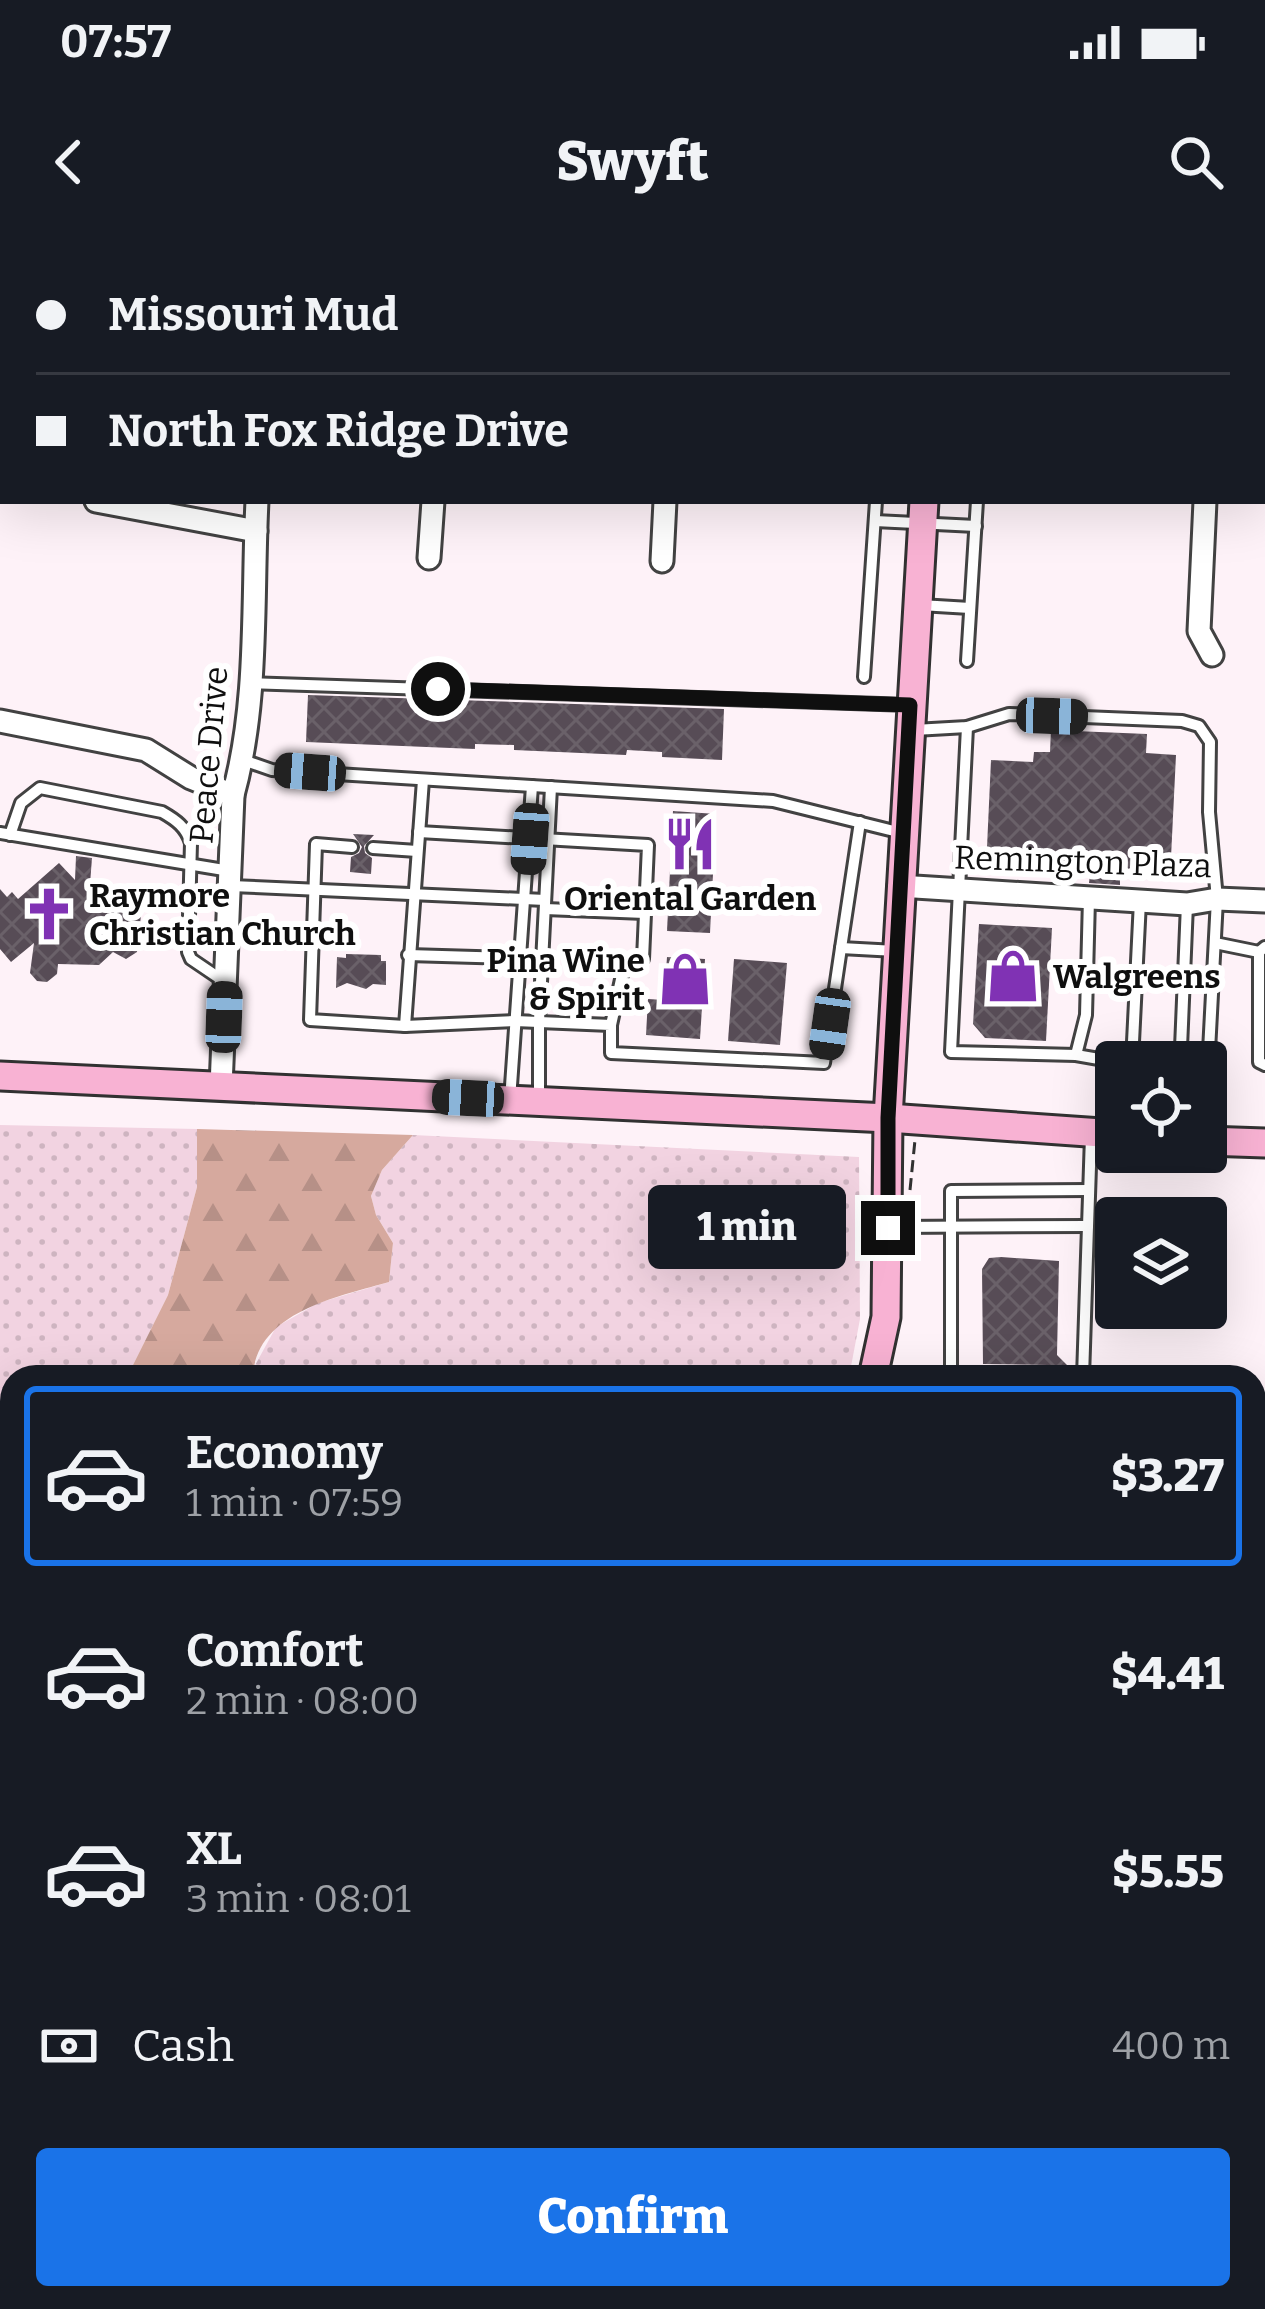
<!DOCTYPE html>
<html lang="en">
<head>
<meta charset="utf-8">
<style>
  body { margin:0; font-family:Bitter,serif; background:#20242c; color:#f1f3f6; height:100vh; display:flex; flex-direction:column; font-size:45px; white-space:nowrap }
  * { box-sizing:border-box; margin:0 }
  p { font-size:39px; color:#9ea1a6 }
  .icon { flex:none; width:66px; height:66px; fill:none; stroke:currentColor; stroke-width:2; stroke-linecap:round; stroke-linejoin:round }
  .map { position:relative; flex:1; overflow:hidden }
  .panel { position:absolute; left:0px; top:1125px; width:1266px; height:945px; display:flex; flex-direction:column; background:#171b24; border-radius:36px 36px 0 0; box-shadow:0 12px 48px #0002 }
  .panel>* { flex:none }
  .guide { position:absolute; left:0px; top:0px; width:1266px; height:264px; box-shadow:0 12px 48px #0002; display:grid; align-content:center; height:264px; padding:0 36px; background:#171b24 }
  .fabs { position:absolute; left:1095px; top:801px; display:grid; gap:24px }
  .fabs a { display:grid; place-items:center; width:132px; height:132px; border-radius:12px; background:#171b24; box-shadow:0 12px 48px #0002; font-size:60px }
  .end { position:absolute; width:54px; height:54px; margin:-27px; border:15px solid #0f0f0f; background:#fff; box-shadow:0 0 0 6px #fff }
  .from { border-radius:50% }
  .bubble { position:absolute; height:84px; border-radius:12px; background:#171b24; box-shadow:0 12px 48px #0002; font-size:39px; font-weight:800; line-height:84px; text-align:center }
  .car { position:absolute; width:36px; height:72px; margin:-36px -18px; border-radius:15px; box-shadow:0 0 9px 3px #0007; background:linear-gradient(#222 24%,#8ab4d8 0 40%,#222 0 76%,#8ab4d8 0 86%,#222 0) }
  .guide b { display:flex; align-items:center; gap:42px; height:114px; font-size:45px }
  .guide b+b { border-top:3px solid #363941 }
  .guide i { width:30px; height:30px; background:#f1f3f6 }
  ul { padding:21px 0 0; list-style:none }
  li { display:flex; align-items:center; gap:36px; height:180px; margin:0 24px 18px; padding:0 12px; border:6px solid transparent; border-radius:12px }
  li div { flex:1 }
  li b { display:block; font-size:45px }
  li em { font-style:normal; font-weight:800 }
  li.current { border-color:#1a73e8 }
  li>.icon { width:108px; height:108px; stroke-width:1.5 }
  .pay { display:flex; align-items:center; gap:30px; height:132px; padding:0 36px; font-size:45px }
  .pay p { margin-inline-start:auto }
  .button { display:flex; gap:24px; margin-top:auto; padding:24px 36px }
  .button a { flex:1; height:138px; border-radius:12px; background:#1a73e8; color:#fff; font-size:48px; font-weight:800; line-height:138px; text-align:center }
  .status { display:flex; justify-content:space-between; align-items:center; height:84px; padding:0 60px; background:#171b24; direction:ltr }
  .status svg { height:33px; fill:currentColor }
  header { display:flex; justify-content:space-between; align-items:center; height:156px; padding:0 36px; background:#171b24; font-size:54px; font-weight:800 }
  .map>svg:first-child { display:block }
  .farmland { fill:url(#farmland-dots) }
  .forest { fill:url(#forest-firs) }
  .building { fill:url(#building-cross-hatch) }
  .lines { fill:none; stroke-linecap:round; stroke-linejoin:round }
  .lane-casing { stroke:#424242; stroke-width:16 }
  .street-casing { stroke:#424242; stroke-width:27 }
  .secondary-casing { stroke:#313131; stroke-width:33 }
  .path { stroke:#313131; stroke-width:3; stroke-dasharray:12 6; stroke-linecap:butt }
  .lane { stroke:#fff; stroke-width:10 }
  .street { stroke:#fff; stroke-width:21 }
  .secondary { stroke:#f8b2d3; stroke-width:27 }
  .route { stroke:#0f0f0f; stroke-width:15 }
  .labels { text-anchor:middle; stroke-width:12; stroke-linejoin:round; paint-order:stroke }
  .street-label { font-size:33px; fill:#0f0f0f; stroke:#fff }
  .poi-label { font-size:33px; font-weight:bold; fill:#0f0f0f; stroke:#fff; text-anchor:start }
</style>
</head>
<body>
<div class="status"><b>07:57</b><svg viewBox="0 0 49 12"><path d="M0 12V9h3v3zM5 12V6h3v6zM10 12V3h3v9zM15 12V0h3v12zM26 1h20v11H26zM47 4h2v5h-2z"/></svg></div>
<header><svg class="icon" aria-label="back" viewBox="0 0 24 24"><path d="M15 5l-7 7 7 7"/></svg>Swyft<svg class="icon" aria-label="search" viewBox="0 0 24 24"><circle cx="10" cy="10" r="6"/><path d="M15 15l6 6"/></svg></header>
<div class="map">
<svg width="1265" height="2069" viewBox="0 0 1265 2069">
  <defs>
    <pattern id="farmland-dots" width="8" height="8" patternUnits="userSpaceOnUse" patternTransform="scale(3)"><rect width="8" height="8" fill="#f2d3e1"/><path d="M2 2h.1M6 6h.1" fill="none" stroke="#ceb4c0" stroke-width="1.8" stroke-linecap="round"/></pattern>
    <pattern id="forest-firs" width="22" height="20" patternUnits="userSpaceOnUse" patternTransform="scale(3)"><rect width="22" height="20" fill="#d6a99e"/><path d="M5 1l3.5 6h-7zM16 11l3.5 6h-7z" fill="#b69087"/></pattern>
    <pattern id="building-cross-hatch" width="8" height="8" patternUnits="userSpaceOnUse" patternTransform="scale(3)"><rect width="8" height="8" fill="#574c56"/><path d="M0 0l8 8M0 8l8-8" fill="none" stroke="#6a6169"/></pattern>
  </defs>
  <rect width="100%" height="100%" fill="#fef2f8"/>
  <g class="farmland">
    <path d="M0,885L197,889V947L168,1055L127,1137H12V1350L0,1371Z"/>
    <path d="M413,895L859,917L860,1079L849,1137H253V1129L276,1087L318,1063L389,1042L393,1003L376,975L371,956L382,930Z"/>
  </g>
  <g class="forest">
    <path d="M197,889L413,895L382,930L371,956L376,975L393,1003L389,1042C340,1056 255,1072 253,1137H127L168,1055L197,947Z"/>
    <path d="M12,1350V1441H0V1371Z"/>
    <path d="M12,1461V2058H53V2069H0V1469Z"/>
  </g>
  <g class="building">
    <path d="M308,455L724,469L722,520L662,517V512L627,510L626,515L514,510V505L475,504V509L306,502Z"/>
    <path d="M1051,490L1147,494L1146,513L1176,515L1170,638L1120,636V645L1089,643L1090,633L986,629L991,520L1033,522L1034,512H1050Z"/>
    <path d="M673,571L716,574L710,693L667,691Z"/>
    <path d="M353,594L374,595L364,606L365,613L372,618L371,634L350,632L351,617L359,613L362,607Z"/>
    <path d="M76,616L92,618L90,644L114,645L141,675L137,712L126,719L113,712L99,725L58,724L57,734L47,742L37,741L30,733L34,703L11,722L0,709V649L7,657L12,652L18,659L59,623L75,640Z"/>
    <path d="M979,684L1052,688L1046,801L985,798L973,784Z"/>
    <path d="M346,714L381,715V721H386V745L373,744L366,749L347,743L336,748L337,717L346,718Z"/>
    <path d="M667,717L705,719L700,799L646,795L648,759L664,760Z"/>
    <path d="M734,719L787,723L780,805L728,801Z"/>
    <path d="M1001,1017L1059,1021L1057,1115L1068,1126L1059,1135L1048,1125L983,1124L982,1029L989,1018Z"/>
  </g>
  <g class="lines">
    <defs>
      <g id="lane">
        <path d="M885,3V0"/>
        <path d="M875,281L976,286"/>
        <path d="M920,365L970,368"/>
        <path d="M967,421L977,261"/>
        <path d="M864,437L876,261"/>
        <path d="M249,443L910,465"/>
        <path d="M967,487L951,812L1076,815L1116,822"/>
        <path d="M914,490L967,487L1009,474L1182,481L1199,486L1210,502L1209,572L1217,659L1206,868"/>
        <path d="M243,520L272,530L773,561L902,593"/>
        <path d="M423,540L405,786L515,781L611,785V813L824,823L841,708L896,711"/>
        <path d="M419,592L648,605L643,719L625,721L611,785"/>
        <path d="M0,593L230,631"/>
        <path d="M10,595L21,563L40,548L162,572C176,580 186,587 191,603L188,712L191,719L222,740"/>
        <path d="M352,607L316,604L310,780L405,786"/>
        <path d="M373,608L417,611"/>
        <path d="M231,646L545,660"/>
        <path d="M545,669L645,673"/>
        <path d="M1215,703L1259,712"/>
        <path d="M1265,707L1259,712V822L1265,825"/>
        <path d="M841,708L860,582"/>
        <path d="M408,715L542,719"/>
        <path d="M1076,815L1086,775L1089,658"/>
        <path d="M1132,822L1140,661"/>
        <path d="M1172,822L1181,808L1187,664"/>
        <path d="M539,858V781L551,547"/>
        <path d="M510,860L532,546"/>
        <path d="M891,987L1088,986"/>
        <path d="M951,1137V951L1089,950"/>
        <path d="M1083,1137L1091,896"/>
        <path d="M0,1491L12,1492"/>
        <path d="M0,2023L12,2024"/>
        <path d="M0,2044H12"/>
      </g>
      <g id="street">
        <path d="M902,0L963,3"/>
        <path d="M272,3V0"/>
        <path d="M447,3V0"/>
        <path d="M679,3V0"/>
        <path d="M0,11L3,12"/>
        <path d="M1263,14H1265"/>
        <path d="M0,243L3,244"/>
        <path d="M96,261L256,291"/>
        <path d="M1205,261L1199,391L1212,415"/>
        <path d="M429,318L433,261"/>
        <path d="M662,321L665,261"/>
        <path d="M0,481L146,510L191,538L233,555"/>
        <path d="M899,646L1187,664L1217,659L1265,661"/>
        <path d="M221,847L233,555C259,461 252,358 257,261"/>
        <path d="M1254,1728H1265"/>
        <path d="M985,2058L1010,2069"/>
        <path d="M325,2069L327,2058"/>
      </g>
      <g id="secondary">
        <path d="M942,3L943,0"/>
        <path d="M0,836L888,878L1116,894"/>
        <path d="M1206,901L1265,903"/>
        <path d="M873,1137L886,1077L888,878L924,261"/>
        <path d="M92,2069V2058"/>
      </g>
    </defs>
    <use href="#lane" class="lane-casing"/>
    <use href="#street" class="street-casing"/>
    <use href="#secondary" class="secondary-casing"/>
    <path class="path" d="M910,950L915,900"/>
    <use href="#lane" class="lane"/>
    <use href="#street" class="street"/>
    <use href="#secondary" class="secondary"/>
  </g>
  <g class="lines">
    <path class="route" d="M438,449L910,465L888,878V988"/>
  </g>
  <defs>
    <symbol id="restaurant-bare" viewBox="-9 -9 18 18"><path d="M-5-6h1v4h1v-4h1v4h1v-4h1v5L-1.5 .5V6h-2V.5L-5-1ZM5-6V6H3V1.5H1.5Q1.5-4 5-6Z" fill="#8032b4" stroke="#fff" stroke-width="2.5" paint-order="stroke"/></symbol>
    <symbol id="church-bare" viewBox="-9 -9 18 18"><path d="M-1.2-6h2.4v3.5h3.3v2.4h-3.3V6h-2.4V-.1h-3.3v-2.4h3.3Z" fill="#8032b4" stroke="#fff" stroke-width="2.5" paint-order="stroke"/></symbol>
    <symbol id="shop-bare" viewBox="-9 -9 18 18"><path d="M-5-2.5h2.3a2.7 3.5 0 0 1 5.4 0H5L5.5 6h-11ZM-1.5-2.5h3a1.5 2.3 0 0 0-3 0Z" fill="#8032b4" stroke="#fff" stroke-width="2.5" paint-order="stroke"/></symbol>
  </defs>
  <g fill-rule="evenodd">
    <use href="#restaurant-bare" x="652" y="566" width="76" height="76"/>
    <use href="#church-bare" x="11" y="636" width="76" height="76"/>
    <use href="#shop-bare" x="975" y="698" width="76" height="76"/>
    <use href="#shop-bare" x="647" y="701" width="76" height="76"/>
  </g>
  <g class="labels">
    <g class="street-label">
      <text transform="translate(208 515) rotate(-85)" y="12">Peace Drive</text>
      <text transform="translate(1083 621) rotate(2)" y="12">Remington Plaza</text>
    </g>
    <g class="poi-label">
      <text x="89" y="667">Raymore<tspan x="89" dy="38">Christian Church</tspan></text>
      <text x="690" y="670" text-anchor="middle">Oriental Garden</text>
      <text x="645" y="732" text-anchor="end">Pina Wine<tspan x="645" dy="38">&amp; Spirit</tspan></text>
      <text x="1053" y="748">Walgreens</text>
    </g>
  </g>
</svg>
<div class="fabs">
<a><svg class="icon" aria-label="locate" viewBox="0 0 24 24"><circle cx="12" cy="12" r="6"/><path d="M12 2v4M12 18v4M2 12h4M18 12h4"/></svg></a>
<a><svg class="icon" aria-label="layers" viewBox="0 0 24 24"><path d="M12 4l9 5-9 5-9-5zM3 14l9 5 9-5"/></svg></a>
</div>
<i class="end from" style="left:438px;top:449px"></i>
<i class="end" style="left:888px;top:988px"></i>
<div class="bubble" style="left:648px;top:945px;width:198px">1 min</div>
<i class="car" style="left:1052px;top:476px;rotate:92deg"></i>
<i class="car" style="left:310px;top:532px;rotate:274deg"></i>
<i class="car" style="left:530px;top:599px;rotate:184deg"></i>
<i class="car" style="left:224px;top:777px;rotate:2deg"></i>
<i class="car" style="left:830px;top:784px;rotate:188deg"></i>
<i class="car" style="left:468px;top:858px;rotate:273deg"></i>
<div class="guide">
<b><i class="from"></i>Missouri Mud</b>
<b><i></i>North Fox Ridge Drive</b>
</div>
<section class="panel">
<ul>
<li class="current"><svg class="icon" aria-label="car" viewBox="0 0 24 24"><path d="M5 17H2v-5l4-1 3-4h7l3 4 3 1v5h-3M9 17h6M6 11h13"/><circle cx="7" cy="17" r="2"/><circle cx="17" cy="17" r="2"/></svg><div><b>Economy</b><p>1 min · 07:59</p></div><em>$3.27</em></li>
<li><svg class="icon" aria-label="car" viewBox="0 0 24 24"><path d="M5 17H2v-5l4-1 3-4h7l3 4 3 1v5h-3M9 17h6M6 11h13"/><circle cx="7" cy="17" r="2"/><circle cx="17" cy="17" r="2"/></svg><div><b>Comfort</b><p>2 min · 08:00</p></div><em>$4.41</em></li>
<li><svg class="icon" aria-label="car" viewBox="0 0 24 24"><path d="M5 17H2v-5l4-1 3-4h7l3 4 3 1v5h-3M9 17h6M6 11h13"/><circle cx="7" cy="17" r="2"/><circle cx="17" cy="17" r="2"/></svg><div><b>XL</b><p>3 min · 08:01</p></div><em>$5.55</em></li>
</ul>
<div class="pay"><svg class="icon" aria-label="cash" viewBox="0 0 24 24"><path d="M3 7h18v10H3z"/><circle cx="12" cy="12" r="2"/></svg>Cash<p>400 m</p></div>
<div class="button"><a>Confirm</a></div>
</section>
</div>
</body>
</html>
